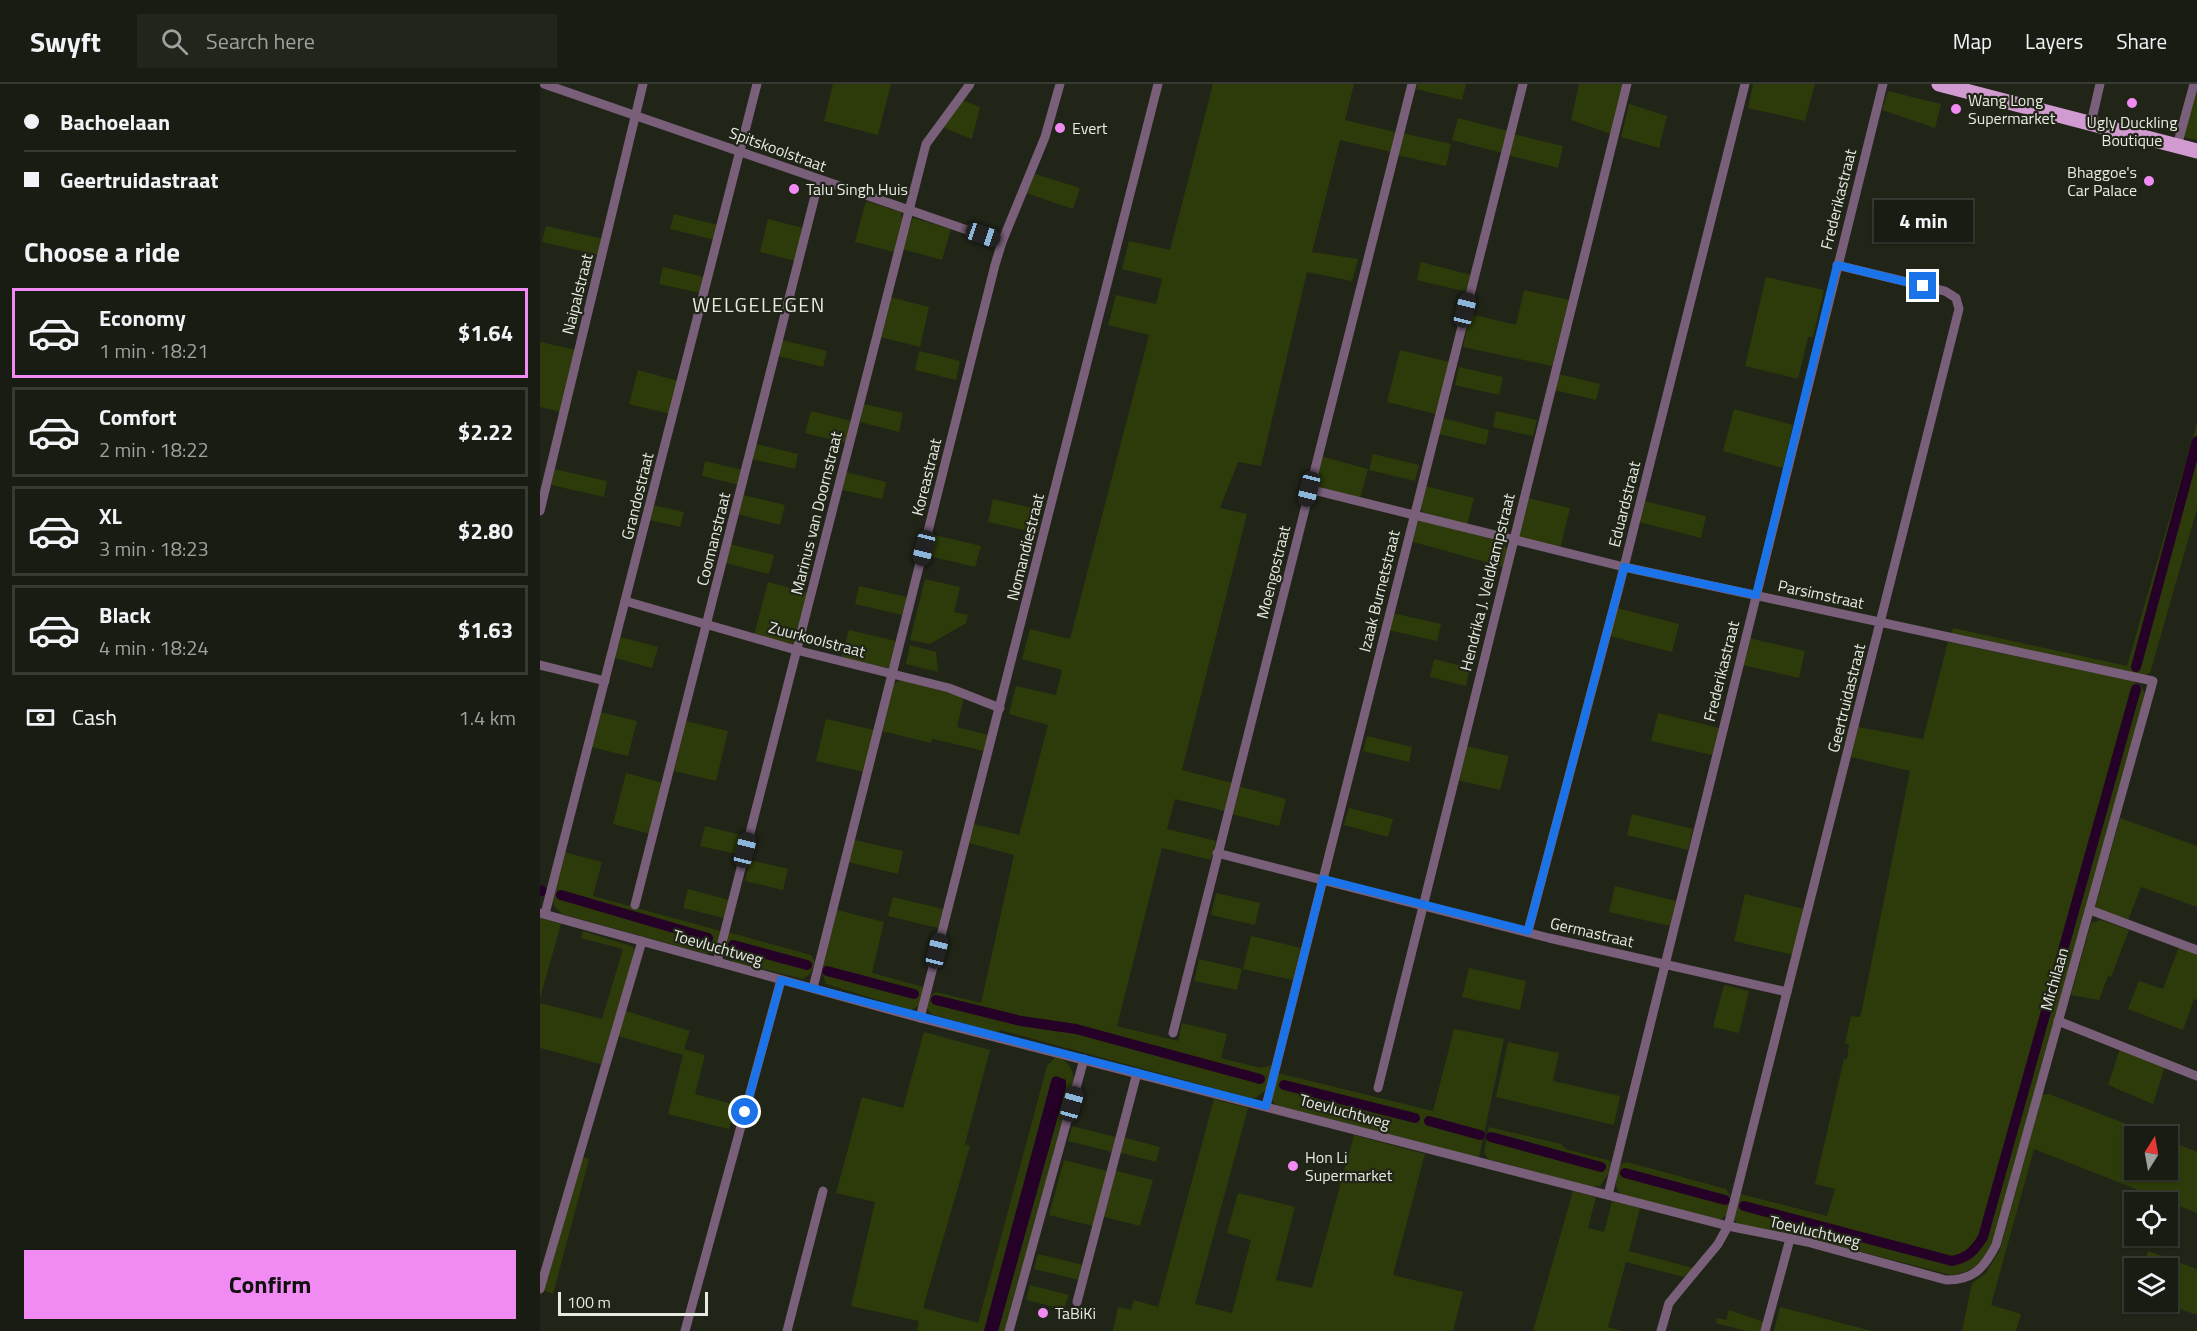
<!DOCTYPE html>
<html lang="en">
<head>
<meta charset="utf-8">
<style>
  body { margin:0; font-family:"Titillium Web",sans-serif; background:#21251b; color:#f1f3f6; height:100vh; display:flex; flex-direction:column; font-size:22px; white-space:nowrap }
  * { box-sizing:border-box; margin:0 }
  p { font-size:20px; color:#9fa19f }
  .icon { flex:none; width:33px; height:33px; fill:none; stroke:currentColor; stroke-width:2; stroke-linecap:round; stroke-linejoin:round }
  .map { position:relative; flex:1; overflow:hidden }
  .side { display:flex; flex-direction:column; background:#181c12; width:540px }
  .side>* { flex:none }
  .top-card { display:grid; align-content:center; height:132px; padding:0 24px; background:#181c12 }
  .needle { width:39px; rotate:11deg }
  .buttons { position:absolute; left:1584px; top:1042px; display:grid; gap:12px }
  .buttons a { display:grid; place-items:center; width:54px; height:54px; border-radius:0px; background:#181c12; box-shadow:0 2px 4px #0004,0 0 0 2px #363a32; font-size:30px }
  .scale { position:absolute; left:18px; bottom:15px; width:150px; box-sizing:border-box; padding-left:6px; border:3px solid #e6eae1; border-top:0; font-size:16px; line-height:21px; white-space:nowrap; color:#e6eae1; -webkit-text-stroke:4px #202518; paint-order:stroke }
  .end { position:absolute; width:27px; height:27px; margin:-14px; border:8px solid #1a73e8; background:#fff; box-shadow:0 0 0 3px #fff }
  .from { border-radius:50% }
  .bubble { position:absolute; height:42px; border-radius:0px; background:#181c12; box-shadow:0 2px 4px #0004,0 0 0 2px #363a32; font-size:20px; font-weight:700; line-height:42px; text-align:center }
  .car { position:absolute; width:18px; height:36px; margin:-18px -9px; border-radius:8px; box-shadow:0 0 4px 2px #0007; background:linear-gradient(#222 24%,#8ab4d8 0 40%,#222 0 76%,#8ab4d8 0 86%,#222 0) }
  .top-card b { display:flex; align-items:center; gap:21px; height:57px; font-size:22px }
  .top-card b+b { border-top:2px solid #363a32 }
  .top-card i { width:15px; height:15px; background:#f1f3f6 }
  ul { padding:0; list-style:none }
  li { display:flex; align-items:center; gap:18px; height:90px; margin:0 12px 9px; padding:0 12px; border:3px solid #363a32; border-radius:0px }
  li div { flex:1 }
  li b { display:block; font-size:22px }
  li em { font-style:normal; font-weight:700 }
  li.selected { border-color:#f28af3 }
  li>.icon { width:54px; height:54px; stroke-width:1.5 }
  h2 { padding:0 24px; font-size:27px; line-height:72px }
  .pay { display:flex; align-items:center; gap:15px; height:66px; padding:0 24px; font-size:22px }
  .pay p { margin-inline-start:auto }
  .button { display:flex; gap:12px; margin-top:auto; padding:12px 24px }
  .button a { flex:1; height:69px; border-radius:0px; background:#f28af3; color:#111; font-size:24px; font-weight:700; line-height:69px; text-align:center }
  header { display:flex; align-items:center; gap:36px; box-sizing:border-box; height:84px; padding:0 30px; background:#181c12; border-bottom:2px solid #363a32 }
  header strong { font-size:28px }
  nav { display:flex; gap:33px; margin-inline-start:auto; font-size:21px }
  .search { width:420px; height:54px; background:#21251b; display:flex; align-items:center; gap:15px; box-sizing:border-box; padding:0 21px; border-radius:0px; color:#9fa19f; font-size:22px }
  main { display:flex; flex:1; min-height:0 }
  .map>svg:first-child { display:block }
  .green { fill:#2c3b09 }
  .water { fill:#250027 }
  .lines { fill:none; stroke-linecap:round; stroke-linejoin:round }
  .canal { stroke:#250027; stroke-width:10 }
  .street { stroke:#795f79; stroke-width:9 }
  .primary { stroke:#d19ad0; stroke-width:15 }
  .route { stroke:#1a73e8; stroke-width:8 }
  .poi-dot { fill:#f28af3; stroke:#202518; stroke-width:2 }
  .labels { text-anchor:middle; stroke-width:4.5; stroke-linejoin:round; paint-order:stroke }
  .poi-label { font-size:16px; fill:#e6eae1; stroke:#202518; text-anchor:start }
  .street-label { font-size:16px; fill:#e6eae1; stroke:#202518 }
  .quarter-label { font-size:20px; letter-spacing:1.5px; fill:#e6eae1; stroke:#202518 }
</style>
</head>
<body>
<header>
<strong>Swyft</strong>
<div class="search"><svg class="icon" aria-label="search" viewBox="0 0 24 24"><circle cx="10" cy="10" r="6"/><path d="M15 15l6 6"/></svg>Search here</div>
<nav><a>Map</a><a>Layers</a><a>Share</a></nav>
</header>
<main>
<section class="side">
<div class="top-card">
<b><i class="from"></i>Bachoelaan</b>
<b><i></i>Geertruidastraat</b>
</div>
<h2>Choose a ride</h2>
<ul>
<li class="selected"><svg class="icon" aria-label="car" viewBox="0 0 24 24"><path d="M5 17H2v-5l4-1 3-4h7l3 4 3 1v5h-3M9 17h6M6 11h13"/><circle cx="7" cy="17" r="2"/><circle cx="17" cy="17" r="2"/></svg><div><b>Economy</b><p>1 min · 18:21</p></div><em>$1.64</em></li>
<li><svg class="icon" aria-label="car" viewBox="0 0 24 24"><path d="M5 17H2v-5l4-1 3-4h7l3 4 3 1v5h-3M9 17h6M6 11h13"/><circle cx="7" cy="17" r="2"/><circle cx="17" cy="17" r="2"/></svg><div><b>Comfort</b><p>2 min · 18:22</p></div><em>$2.22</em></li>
<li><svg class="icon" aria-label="car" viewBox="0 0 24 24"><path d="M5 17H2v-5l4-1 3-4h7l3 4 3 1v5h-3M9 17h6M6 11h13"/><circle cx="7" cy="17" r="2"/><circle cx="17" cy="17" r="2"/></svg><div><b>XL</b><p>3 min · 18:23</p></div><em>$2.80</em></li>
<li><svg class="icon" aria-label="car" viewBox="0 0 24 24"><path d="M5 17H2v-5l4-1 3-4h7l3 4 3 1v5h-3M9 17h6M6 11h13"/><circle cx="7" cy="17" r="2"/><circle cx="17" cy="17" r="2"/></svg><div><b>Black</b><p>4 min · 18:24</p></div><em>$1.63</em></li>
</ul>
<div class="pay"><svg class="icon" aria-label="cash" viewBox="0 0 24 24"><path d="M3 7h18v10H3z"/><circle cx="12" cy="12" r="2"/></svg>Cash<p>1.4 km</p></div>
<div class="button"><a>Confirm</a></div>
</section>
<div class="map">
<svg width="1657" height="1247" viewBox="0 0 1657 1247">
  <rect width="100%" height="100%" fill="#202518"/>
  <g class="green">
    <path d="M293,0H351L338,51L284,37Z"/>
    <path d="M673,0H814L805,36L855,48L851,68L800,56L772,168L818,175L812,197L767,188L721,382L698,378L680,424L707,430L642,686L692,699L685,727L635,715L627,745L676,757L671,776L622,764L577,942L638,957L642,939L687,950L681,974L721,984L733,981L727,1005L714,1015L460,946L458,949L391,930L387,924L391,911L396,908L441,919L474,771L429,759L434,740L479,751L508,641L469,630L476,602L516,611L522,586L482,575L490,545L530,555L609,251L568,241L576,211L616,220L622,195L582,185L589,157L630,166Z"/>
    <path d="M878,0H926L922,16L876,5Z"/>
    <path d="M1039,0H1083L1071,50L1031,36Z"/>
    <path d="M1213,0H1275L1265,37L1208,24Z"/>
    <path d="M1657,0V56L1643,53Z"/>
    <path d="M1348,7L1401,20L1395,44L1342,26Z"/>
    <path d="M423,16L440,23L432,55L402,43Z"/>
    <path d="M1089,20L1127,32L1119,64L1081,53Z"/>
    <path d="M918,34L968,47L962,69L912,56Z"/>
    <path d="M862,49L911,60L906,82L857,71Z"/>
    <path d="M973,50L1023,62L1018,84L968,71Z"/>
    <path d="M495,90L540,104L533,125L486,109Z"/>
    <path d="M326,117L361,128L362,136L354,168L315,158Z"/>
    <path d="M134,130L178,141L175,156L130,145Z"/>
    <path d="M373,134L411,145L402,176L362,165Z"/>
    <path d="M228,135L263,144L255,177L220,168Z"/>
    <path d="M6,142L63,155L59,171L2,158Z"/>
    <path d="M881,178L931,191L927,208L877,196Z"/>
    <path d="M123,183L164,193L160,209L119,200Z"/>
    <path d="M1226,193L1284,206L1273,253H1268L1258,295L1205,282Z"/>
    <path d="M984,206L1029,216L1012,282L923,263L930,230L976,241Z"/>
    <path d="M350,213L389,223L380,263L340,253Z"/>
    <path d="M242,256L287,267L283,283L238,272Z"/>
    <path d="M0,258L36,266L21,328L0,323Z"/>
    <path d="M860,266L909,278L896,330L847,318Z"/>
    <path d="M379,267L420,277L416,296L375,286Z"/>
    <path d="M919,283L963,293L959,311L915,301Z"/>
    <path d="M98,286L138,297L130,330L89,320Z"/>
    <path d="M1018,290L1060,300L1056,316L1014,306Z"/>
    <path d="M324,320L363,329L359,348L320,338Z"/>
    <path d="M1194,325L1253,341L1243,384L1183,367Z"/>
    <path d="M271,327L311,337L306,359L265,349Z"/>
    <path d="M956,327L997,336L993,352L953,343Z"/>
    <path d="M903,334L949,346L946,361L899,350Z"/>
    <path d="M1657,339V425L1610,589L1604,591L1411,551L1413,544L1587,582Z"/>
    <path d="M216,360L258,370L255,385L212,375Z"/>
    <path d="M833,370L879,381L875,397L829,386Z"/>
    <path d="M780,372L828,385L820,414L776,402Z"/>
    <path d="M165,377L202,386L199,401L162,392Z"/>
    <path d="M14,385L67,397L64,413L11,401Z"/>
    <path d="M306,388L346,398L342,415L302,406Z"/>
    <path d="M885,402L934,414L927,441L883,428L881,425Z"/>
    <path d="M203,411L245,421L240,441L198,430Z"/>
    <path d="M988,414L1030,424L1020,465L979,454Z"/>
    <path d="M453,415L497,425L492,448L448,438Z"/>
    <path d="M1104,417L1166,432L1161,454L1099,438Z"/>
    <path d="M113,421L144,428L140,443L109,436Z"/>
    <path d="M878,435L962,458L967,465L963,483L870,457Z"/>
    <path d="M390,450L441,462L435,483L385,471Z"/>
    <path d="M190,460L234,471L229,490L186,479Z"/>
    <path d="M385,495L420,503L414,528L428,531L426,539L390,560L370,556Z"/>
    <path d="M228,498L268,509L253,560L214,551Z"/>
    <path d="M319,502L367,513L363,531L315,520Z"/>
    <path d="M1077,524L1139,540L1132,568L1070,552Z"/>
    <path d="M852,529L901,540L897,557L848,546Z"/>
    <path d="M309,546L356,557L349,584L301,574Z"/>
    <path d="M80,553L118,563L112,584L75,574Z"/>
    <path d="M1209,554L1265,567L1259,594L1203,581Z"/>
    <path d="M1408,558L1592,597L1601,602L1605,610L1452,1160C1444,1179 1431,1189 1411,1191L1264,1153L1198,1141L1194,1135L1200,1110L1287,1132L1295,1105L1275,1100L1304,975H1307L1309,960L1305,959L1311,932L1320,933L1322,925L1370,687L1311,673L1318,643L1383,655Z"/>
    <path d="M370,561L396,568L398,588L366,580Z"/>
    <path d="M894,575L930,584L926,602L890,593Z"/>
    <path d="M361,596L424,613L417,643L448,651L444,667L393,655L390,659L342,647L354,600Z"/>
    <path d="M60,628L97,637L88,672L51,663Z"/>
    <path d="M1118,629L1179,644L1172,671L1111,657Z"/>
    <path d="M286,635L334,646L324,688L276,677Z"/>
    <path d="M146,637L188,647L176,697L134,687Z"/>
    <path d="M827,652L872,663L869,678L823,667Z"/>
    <path d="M926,662L969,672L960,706L917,696Z"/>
    <path d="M86,689L123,699L110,750L73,740Z"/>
    <path d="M698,702L746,715L739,742L691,730Z"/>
    <path d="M809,724L853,735L848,753L804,741Z"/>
    <path d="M1092,730L1153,745L1148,766L1087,751Z"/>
    <path d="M1580,734L1657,762V823L1601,803L1588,836L1555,824Z"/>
    <path d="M165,742L205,752L201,771L160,762Z"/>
    <path d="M314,756L363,767L358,790L308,778Z"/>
    <path d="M24,768L62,778L53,812L181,847L175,866L167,870L22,830L14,822L13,815Z"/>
    <path d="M210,776L248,785L243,806L205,797Z"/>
    <path d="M1075,802L1136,817L1130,842L1069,828Z"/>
    <path d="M148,805L189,816L184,834L143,824Z"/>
    <path d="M676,809L720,819L715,841L671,831Z"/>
    <path d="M1205,810L1264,825L1253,871L1194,857Z"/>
    <path d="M353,813L403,825L398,844L348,832Z"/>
    <path d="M297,826L344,838L332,889L384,903L379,922L371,926L286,900L282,888Z"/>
    <path d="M0,834L21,840L0,914Z"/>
    <path d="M1561,836L1589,846L1571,893L1568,892L1559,916L1531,911L1551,839Z"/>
    <path d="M43,847L94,863L92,879L61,980L0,964V919L62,935L83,865L41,854Z"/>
    <path d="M188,848L271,871L275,878L270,890L263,895L195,878C181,871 185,861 188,848Z"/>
    <path d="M711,852L761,864L753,896L703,885Z"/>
    <path d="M1639,863L1657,871V916L1654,915L1643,946L1588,925L1599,897L1623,905Z"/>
    <path d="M659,875L702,885L697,906L654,897Z"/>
    <path d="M929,884L986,897L980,926L922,913Z"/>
    <path d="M1184,901L1209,907L1199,949L1173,943Z"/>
    <path d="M86,927L150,947L144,965L165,971L155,1010L196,1021L189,1045L128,1030L143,971L78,952Z"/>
    <path d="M914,945L964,955L939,1074L736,1021L732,1016L738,989L893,1027Z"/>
    <path d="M384,948L450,966L425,1060L430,1062L383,1224L438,1239L507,982L515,973C528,977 532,982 534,996L464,1247H458L526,1003L512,994L444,1247H377L379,1237L311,1222L335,1118L296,1109L322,1013L363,1024Z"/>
    <path d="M968,958L1019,969L1013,997L1080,1012L1074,1041L956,1013Z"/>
    <path d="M1580,965L1625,982L1613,1020L1568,1001Z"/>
    <path d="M1509,1010L1620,1053H1594V1086H1628V1056L1657,1068V1129L1494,1065L1451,1221L1481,1230L1476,1247H1422L1432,1199L1445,1190L1460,1166L1502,1011Z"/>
    <path d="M674,1015L708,1024L655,1220L692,1229L711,1156L687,1149L698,1109L755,1123L736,1196L772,1204L814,1051L885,1070L853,1191L923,1208L913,1247H573L578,1223L591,1226L594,1216L618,1223Z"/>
    <path d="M532,1042L576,1053L572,1068L528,1057Z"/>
    <path d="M949,1043L1021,1060L1026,1065L1071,1077L1069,1089L1060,1102L1051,1103L948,1075L944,1069Z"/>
    <path d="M582,1053L620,1063L616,1078L578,1068Z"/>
    <path d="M42,1073L49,1075L13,1210L3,1206Z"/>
    <path d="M524,1076L567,1087L553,1142L509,1131Z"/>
    <path d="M1087,1078L1186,1105L1192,1115L1188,1130L1179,1136L1082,1111C1072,1102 1077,1092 1080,1080Z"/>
    <path d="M573,1086L613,1096L600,1142L561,1132Z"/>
    <path d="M1033,1107L1056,1113L1048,1144L1064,1148L1072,1117L1100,1124L1089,1167L1153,1184L1144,1193L1086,1178L1068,1243L1082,1247H993Z"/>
    <path d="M1608,1167L1657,1185V1231L1620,1218H1628V1185H1602Z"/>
    <path d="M498,1170L543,1181L539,1196L494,1185Z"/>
    <path d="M490,1201L529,1211L524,1225L486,1216Z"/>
    <path d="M1240,1223L1332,1247H1234Z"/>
    <path d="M1189,1226L1224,1238L1221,1247H1206L1176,1239L1177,1234L1186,1236Z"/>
  </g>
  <path class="water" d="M516,992L526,996V1003L458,1247H444L512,994Z"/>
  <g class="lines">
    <g class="canal">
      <path d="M1596,583L1657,357"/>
      <path d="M0,806L2,807"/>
      <path d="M21,811L168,854"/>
      <path d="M193,861L267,881"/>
      <path d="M287,887L374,910"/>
      <path d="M396,916L481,937L536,945L720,995"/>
      <path d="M744,1001L875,1034"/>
      <path d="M889,1037L940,1051"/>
      <path d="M951,1053L1061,1083"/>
      <path d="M1085,1089L1185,1116"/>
      <path d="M1204,1122L1412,1177C1428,1174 1435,1166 1443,1153L1596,605"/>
    </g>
    <g class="street">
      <path d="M4,0L462,158"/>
      <path d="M1551,39L1560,0"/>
      <path d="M1637,62L1654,0"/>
      <path d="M0,427L103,0"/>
      <path d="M85,517L256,566L409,604L460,624"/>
      <path d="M0,581L65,597"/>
      <path d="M677,769L1009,854L1247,908"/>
      <path d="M95,821L279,96"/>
      <path d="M1550,826L1657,866"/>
      <path d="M0,829L380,934L1188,1142L1267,1158L1406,1196C1434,1196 1444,1184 1456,1161L1613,597L1084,483L769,405"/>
      <path d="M5,830L217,0"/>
      <path d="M988,847L1078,507L1205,0"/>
      <path d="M177,878L386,60L430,0"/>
      <path d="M273,904L455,181L462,158L505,53L520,0"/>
      <path d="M380,934L618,0"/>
      <path d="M1518,937L1657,992"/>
      <path d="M633,949L872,0"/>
      <path d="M838,1004L1087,0"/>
      <path d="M726,1022L983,0"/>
      <path d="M1068,1111L1343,0"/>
      <path d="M0,1205L102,857"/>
      <path d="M537,1218L597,989"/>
      <path d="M145,1247L241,896"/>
      <path d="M247,1247L283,1107"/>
      <path d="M469,1247L544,975"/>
      <path d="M1121,1247L1129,1219L1178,1160L1188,1142L1419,225L1416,214L1405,207L1297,181"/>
      <path d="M1225,1247L1250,1155"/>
    </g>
    <path class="primary" d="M1399,0L1657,67"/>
  </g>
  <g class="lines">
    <path class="route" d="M205,1028L241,896L726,1022L783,795L988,847L1084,483L1216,511L1297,181L1383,202"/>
  </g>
  <g class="poi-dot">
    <circle cx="1592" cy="19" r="6"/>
    <circle cx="1416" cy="25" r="6"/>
    <circle cx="520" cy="44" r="6"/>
    <circle cx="1609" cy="97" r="6"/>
    <circle cx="254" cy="105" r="6"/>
    <circle cx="753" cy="1082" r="6"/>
    <circle cx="503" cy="1229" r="6"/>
  </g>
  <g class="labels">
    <g class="poi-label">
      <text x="1428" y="22">Wang Long<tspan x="1428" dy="18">Supermarket</tspan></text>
      <text x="1592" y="44" text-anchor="middle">Ugly Duckling<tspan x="1592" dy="18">Boutique</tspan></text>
      <text x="532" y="50">Evert</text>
      <text x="1597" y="94" text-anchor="end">Bhaggoe's<tspan x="1597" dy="18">Car Palace</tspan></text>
      <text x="266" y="111">Talu Singh Huis</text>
      <text x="765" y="1079">Hon Li<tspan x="765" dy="18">Supermarket</tspan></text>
      <text x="515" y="1235">TaBiKi</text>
    </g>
    <g class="street-label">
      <text transform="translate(238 65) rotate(20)" y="6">Spitskoolstraat</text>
      <text transform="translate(1298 115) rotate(-76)" y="6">Frederikastraat</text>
      <text transform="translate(37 210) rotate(-76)" y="6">Naipalstraat</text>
      <text transform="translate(386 393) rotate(-76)" y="6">Koreastraat</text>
      <text transform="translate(97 412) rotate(-76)" y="6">Grandostraat</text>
      <text transform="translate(1084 420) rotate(-76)" y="6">Eduardstraat</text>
      <text transform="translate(276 429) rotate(-76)" y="6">Marinus van Doornstraat</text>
      <text transform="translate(173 455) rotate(-76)" y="6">Coomanstraat</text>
      <text transform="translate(485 463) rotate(-76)" y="6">Nomandiestraat</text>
      <text transform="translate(733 488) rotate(-76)" y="6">Moengostraat</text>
      <text transform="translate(947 498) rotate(-76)" y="6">Hendrika J. Veldkampstraat</text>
      <text transform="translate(839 507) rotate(-76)" y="6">Izaak Burnetstraat</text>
      <text transform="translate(1281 510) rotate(12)" y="6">Parsimstraat</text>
      <text transform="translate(277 555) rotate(15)" y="6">Zuurkoolstraat</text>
      <text transform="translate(1181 587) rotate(-76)" y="6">Frederikastraat</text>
      <text transform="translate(1306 614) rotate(-76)" y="6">Geertruidastraat</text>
      <text transform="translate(1052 848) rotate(13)" y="6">Germastraat</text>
      <text transform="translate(178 863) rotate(16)" y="6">Toevluchtweg</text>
      <text transform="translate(1514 895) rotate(-74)" y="6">Michilaan</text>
      <text transform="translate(805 1027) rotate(15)" y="6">Toevluchtweg</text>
      <text transform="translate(1275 1147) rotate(13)" y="6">Toevluchtweg</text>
    </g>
    <g class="quarter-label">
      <text x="219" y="228">WELGELEGEN</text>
    </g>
  </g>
</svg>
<div class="buttons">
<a><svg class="needle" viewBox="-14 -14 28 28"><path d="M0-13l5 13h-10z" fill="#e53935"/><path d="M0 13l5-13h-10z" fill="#9fa19f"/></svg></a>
<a><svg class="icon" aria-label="locate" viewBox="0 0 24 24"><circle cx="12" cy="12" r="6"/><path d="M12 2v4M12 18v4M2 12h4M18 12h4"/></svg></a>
<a><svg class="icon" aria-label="layers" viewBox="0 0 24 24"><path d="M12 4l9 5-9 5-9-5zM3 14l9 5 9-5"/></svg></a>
</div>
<div class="scale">100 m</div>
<i class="end from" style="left:205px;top:1028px"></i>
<i class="end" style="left:1383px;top:202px"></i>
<div class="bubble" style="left:1334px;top:116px;width:99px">4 min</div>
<i class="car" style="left:443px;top:151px;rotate:109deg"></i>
<i class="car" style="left:925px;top:226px;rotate:14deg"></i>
<i class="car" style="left:769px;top:405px;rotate:194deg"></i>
<i class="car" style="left:384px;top:464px;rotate:194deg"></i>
<i class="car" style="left:205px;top:766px;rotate:14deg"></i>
<i class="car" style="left:397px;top:867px;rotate:14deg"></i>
<i class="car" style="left:532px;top:1020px;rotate:16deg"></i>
</div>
</main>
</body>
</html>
